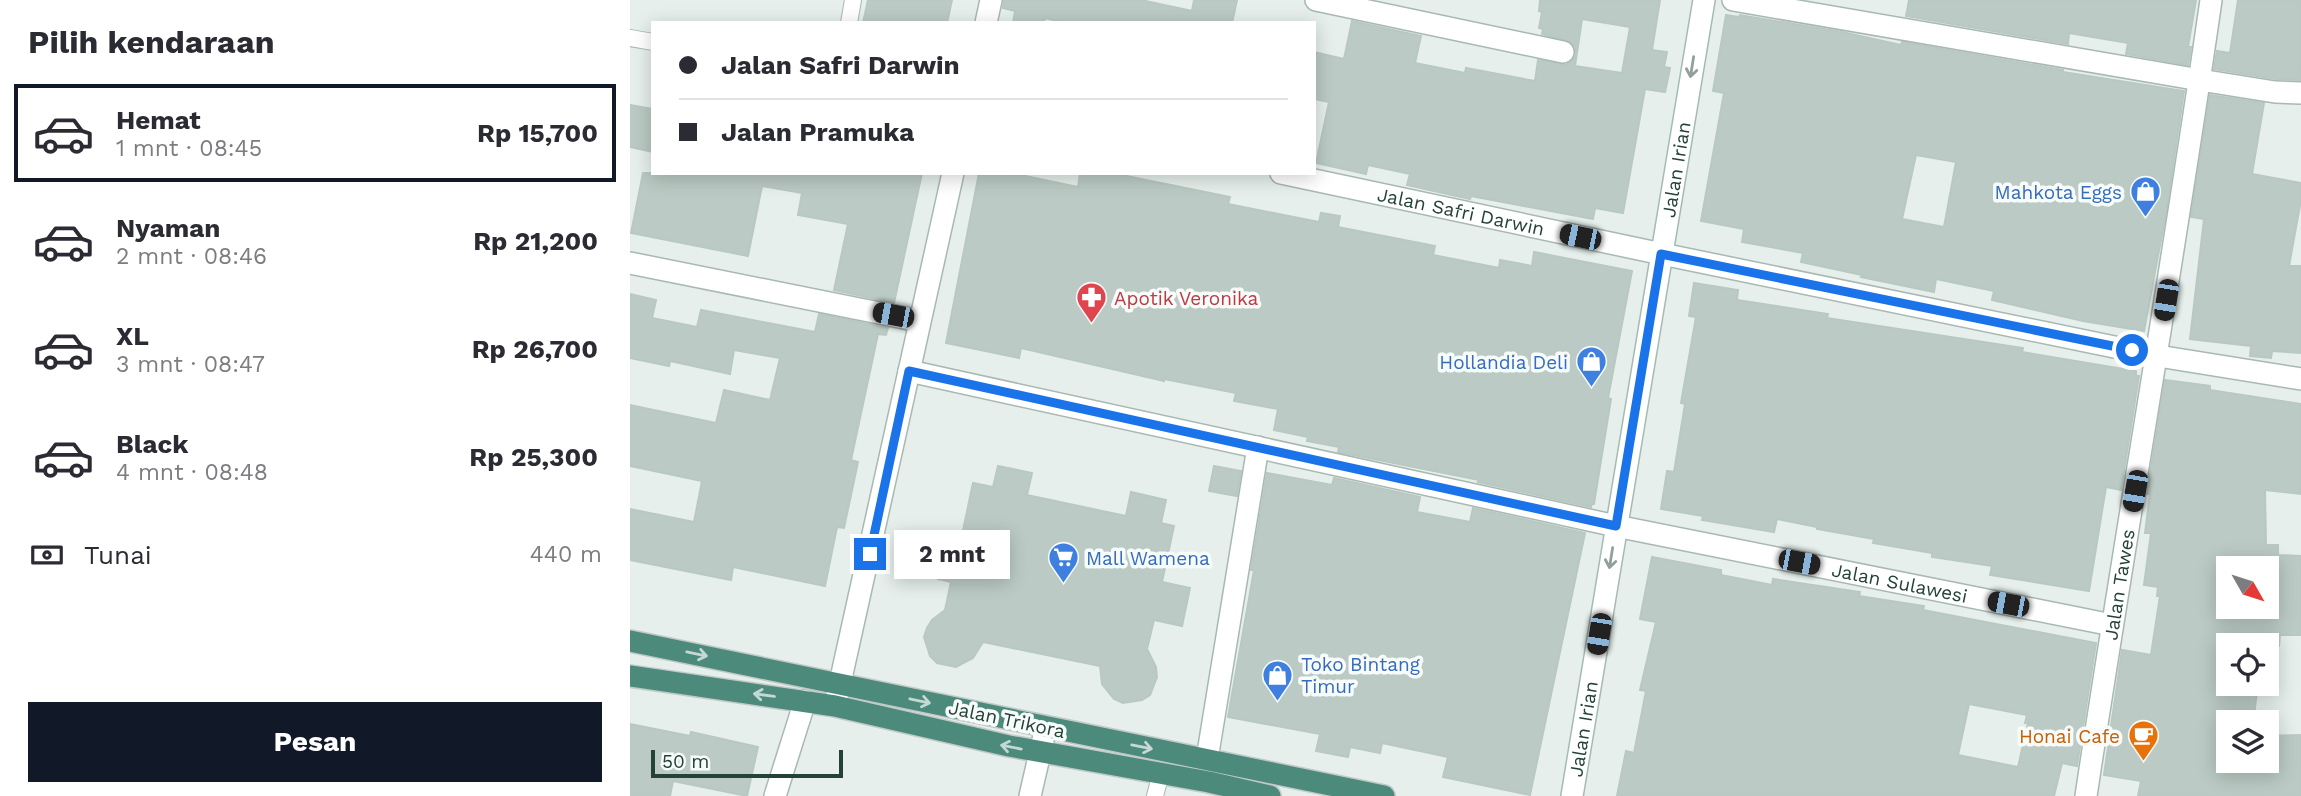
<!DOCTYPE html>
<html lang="id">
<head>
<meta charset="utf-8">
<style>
  body { margin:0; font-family:"Work Sans",sans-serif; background:#f2f2f3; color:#2b2b33; height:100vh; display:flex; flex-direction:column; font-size:26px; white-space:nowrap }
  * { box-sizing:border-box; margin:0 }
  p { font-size:23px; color:#7c7c81 }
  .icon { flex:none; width:38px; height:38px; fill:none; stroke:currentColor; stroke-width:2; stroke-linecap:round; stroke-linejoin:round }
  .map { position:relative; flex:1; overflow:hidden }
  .drawer { display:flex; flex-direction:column; background:#fff; width:630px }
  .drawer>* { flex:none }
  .top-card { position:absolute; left:21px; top:21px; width:665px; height:154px; border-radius:0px; box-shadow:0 4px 18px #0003; display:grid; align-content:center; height:154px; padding:0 28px; background:#fff }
  .needle { width:46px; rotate:129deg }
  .tools { position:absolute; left:1586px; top:556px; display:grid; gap:14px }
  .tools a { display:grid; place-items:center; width:63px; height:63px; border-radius:0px; background:#fff; box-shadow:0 4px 18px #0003; font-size:35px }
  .scale { position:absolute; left:21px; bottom:18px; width:192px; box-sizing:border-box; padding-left:7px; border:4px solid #24423a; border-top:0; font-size:19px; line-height:24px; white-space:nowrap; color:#24423a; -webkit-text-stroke:5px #f7fbf9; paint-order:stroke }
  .end { position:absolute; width:32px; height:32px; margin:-16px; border:9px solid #1a73e8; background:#fff; box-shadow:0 0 0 4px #fff }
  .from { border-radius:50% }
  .bubble { position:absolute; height:49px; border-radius:0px; background:#fff; box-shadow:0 4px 18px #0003; font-size:23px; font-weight:700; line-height:49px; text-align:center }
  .car { position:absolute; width:21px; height:42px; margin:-21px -10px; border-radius:9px; box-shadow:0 0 5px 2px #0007; background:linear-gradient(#222 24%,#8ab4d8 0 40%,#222 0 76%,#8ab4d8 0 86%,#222 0) }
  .top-card b { display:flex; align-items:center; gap:24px; height:66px; font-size:26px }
  .top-card b+b { border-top:2px solid #e1e1e2 }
  .top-card i { width:18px; height:18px; background:#2b2b33 }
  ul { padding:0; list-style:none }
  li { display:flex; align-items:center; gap:21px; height:98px; margin:0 14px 10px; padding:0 14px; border:4px solid transparent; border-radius:0px }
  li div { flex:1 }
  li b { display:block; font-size:26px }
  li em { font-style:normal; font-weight:700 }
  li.on { border-color:#111827 }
  li>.icon { width:63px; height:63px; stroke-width:1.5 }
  h2 { padding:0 28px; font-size:32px; line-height:84px }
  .pay { display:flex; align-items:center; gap:18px; height:77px; padding:0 28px; font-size:26px }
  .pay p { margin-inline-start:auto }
  .primary-button { display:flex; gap:14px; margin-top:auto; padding:14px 28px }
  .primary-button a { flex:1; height:80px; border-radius:0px; background:#111827; color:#fff; font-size:28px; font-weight:700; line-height:80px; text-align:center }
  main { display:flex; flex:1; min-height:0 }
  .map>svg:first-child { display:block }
  .building { fill:#bbcac4; stroke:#b8c9c2; stroke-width:2; fill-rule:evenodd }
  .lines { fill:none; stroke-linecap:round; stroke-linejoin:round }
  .service-casing { stroke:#a8b8b2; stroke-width:18 }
  .minor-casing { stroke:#a8b8b2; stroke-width:24 }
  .secondary-casing { stroke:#a4bbb3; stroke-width:24 }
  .trunk-casing { stroke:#c2cac8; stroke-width:24 }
  .service { stroke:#fff; stroke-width:16 }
  .minor { stroke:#fff; stroke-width:21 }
  .secondary { stroke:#fff; stroke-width:21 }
  .trunk { stroke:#4c8a7c; stroke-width:21 }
  .oneway { stroke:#92a09c }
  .oneway2 { stroke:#c4d9d4 }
  .route { stroke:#1a73e8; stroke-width:9 }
  .labels { text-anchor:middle; stroke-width:7; stroke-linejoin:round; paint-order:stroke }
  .street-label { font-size:19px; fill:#24423a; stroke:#f7fbf9 }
  .shop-label { font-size:19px; fill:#366cbe; stroke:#f7fbf9; text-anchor:end }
  .health-label { font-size:19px; fill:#be3a42; stroke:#f7fbf9; text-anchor:start }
  .food-label { font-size:19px; fill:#c56008; stroke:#f7fbf9; text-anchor:end }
</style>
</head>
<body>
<main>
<section class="drawer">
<h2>Pilih kendaraan</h2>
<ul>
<li class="on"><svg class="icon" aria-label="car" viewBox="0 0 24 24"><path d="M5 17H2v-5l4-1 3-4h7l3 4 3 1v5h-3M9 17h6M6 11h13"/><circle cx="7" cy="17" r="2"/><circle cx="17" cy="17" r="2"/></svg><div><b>Hemat</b><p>1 mnt · 08:45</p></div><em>Rp 15,700</em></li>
<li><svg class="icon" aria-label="car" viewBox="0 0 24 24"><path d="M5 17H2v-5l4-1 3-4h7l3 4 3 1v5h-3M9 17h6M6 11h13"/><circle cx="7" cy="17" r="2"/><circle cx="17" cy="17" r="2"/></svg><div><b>Nyaman</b><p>2 mnt · 08:46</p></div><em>Rp 21,200</em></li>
<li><svg class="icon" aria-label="car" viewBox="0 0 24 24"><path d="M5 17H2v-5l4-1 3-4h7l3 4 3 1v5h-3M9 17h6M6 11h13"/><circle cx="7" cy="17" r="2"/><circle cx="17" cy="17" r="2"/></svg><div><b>XL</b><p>3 mnt · 08:47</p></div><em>Rp 26,700</em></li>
<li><svg class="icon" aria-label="car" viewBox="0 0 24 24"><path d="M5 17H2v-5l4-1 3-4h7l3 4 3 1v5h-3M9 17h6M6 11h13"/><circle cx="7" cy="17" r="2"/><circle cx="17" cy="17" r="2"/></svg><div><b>Black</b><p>4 mnt · 08:48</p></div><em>Rp 25,300</em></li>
</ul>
<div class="pay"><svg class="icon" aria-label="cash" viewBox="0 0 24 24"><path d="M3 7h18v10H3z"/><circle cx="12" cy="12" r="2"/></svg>Tunai<p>440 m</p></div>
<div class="primary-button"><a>Pesan</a></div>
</section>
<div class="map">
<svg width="1671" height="796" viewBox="0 0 1671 796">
  <rect width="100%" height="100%" fill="#e6efeb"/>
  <g class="building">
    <path d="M238,0H322L317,23H233Z"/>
    <path d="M374,0H511L562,11L564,0H607L602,23H435L415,18L414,23H383L385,11L373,8Z"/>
    <path d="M910,0H1030L1022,50L1037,52L1034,67L1040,68L1035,92L1015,89L993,213L965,208L963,219L841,196L840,199L777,185L780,174L738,165L736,174L686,163L699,102L684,99V52L714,59L722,21L791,36L785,63L835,73L836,68L905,81L908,60L936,65L942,61L946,54L941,42L912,34L913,29L909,28L912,12L909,11ZM952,19L1000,27L992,73L945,66Z"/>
    <path d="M1279,0H1566L1558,47H1561L1558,65L1496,54L1498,43L1439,33L1438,44L1276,16Z"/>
    <path d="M1608,0H1671L1670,80L1646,79L1584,69L1587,51L1600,53Z"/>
    <path d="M1096,15L1109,17L1110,15L1212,32L1271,45L1272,42L1433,70V72L1554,91L1536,213L1514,331L1453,321L1362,300L1364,291L1306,279L1304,292L1231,277L1232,275L1171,262L1173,253L1112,242L1114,229L1071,221L1094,93L1083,91ZM1286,155L1326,162L1314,227L1272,219Z"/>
    <path d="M1580,95L1634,103L1622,174L1671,183V200L1659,266H1671V353L1642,351L1641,358L1620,356L1621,346L1560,339L1574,219L1561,217Z"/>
    <path d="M0,105L23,109V152L0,147Z"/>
    <path d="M13,173H292L264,303L204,290L218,224L168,215L172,193L132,186L118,256L1,233Z"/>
    <path d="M349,173H381L448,187L450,173H482L600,197L598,204L689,222L691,213L710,216L708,227L805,246L803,255L869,268L870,260L902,266L904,252L1002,271L978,398L981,399L964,504H962L961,507L848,482L849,480L708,452L709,447L677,441L678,437L644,430L648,409L604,401L606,393L534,379V381L391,348L389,358L316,343Z"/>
    <path d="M1064,283L1108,290L1107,300L1198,314L1197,318L1393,348L1392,352L1506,371V376H1509L1491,490L1476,487L1459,591L1360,575L1362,566L1302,557V553L1243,543L1244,539L1187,529V527L1147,519L1144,532L1072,520L1073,516L1031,509L1037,471L1044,472L1055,404L1051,403L1066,317L1059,316Z"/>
    <path d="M0,294L26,300L22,318L67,327L71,310L185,332L189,314L258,328L256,335L248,334L221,460L228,462L214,528L207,527L195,586L103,567L101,580L0,560V509L64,522L72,481L0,466V405L86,423L94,390L140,400L150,358L104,350L100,374L40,361L39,366L0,358Z"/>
    <path d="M1535,380L1580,386V390L1671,404V494L1635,490L1636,545H1648V555L1671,556V635H1650L1649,646H1598V684H1628L1623,723H1598V761H1636V736L1671,735V796H1508L1511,781L1474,775L1492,650L1521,655L1530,596H1527L1528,587L1514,585L1521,533H1515L1520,494H1517ZM1598,569H1636V607H1593Z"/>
    <path d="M368,466L402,473L397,495L496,516L501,492L536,500L531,523L544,526L532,582L560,588L552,626L524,620L517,649L526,667L527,677L520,695L512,700L493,703L484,699L472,684L470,666L353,642L343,658L326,667L307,663L300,656L294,637L297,628L302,620L315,610L321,582L308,579L319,532L332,535L343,483L363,487Z"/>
    <path d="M584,466L611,471L607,496L579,491Z"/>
    <path d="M637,473L702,485L704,478L790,497L787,512L840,522L843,508L955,533L900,795L813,777L818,757L752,743L750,753L720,747L718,757L686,751L690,734L598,717L624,570H621Z"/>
    <path d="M1022,557L1091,570V575L1142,585L1143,579L1230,592L1229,596L1294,606L1293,610L1466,643L1447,766L1432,763L1424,796H987L996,751L1004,753L1016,691L1010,690L1026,622L1010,619ZM1339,704L1397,715L1395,723H1398L1388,767L1328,755Z"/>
    <path d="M0,724L60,736L61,732L128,747L117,796L43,781L40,796H0Z"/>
  </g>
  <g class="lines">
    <defs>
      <g id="service">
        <path d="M219,23L223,0"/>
        <path d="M0,38L23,42"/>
        <path d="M525,796L531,773"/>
      </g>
      <g id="minor">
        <path d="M686,0L933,52"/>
        <path d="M1103,0L1570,80L1645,92L1671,93"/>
        <path d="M356,23L361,0"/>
        <path id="s1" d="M651,173L1032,254L1528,356L1671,379"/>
        <path d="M0,263L289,321"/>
        <path id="s2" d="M279,371L986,526L1482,625"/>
        <path d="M206,701L323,173"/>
        <path d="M577,759L628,447"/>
        <path d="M145,796L175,701"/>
        <path d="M400,796L416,727"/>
        <path id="s3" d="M1456,796C1496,530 1543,266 1581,0"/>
      </g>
      <g id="secondary">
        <path id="s4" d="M942,796L1074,0"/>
      </g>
      <g id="trunk">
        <path d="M0,641L754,796"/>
        <path d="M0,676L205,706L379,746L579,782L640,796"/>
      </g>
    </defs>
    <use href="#service" class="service-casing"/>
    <use href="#minor" class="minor-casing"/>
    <use href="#secondary" class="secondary-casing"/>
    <use href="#trunk" class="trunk-casing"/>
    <use href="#service" class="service"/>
    <use href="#minor" class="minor"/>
    <use href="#secondary" class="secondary"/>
    <use href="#trunk" class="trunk"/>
  </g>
  <defs><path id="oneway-shaft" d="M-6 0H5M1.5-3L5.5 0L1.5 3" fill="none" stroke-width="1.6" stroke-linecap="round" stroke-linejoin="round" transform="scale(1.75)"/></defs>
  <g class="oneway">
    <use href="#oneway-shaft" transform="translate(1062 67) rotate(99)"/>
    <use href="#oneway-shaft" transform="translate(981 558) rotate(99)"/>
  </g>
  <g class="oneway2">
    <use href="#oneway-shaft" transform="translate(67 654) rotate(12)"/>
    <use href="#oneway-shaft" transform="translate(134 695) rotate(-172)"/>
    <use href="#oneway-shaft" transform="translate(290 701) rotate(12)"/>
    <use href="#oneway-shaft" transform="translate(381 747) rotate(-169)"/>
    <use href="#oneway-shaft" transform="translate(512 747) rotate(11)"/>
  </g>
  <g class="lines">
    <path class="route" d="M240,554L279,371L986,526L1031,254L1502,350"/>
  </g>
  <defs>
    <symbol id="shop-pin" viewBox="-11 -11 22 30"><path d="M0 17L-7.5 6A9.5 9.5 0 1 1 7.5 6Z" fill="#3f7fe0" stroke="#f7fbf9"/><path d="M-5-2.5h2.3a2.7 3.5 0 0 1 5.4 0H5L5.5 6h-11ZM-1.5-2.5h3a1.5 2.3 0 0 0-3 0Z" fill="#fff"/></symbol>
    <symbol id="pharmacy-pin" viewBox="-11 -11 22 30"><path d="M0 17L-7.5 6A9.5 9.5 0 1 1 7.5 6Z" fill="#e0444e" stroke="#f7fbf9"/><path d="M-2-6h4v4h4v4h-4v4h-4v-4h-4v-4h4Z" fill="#fff"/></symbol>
    <symbol id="supermarket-pin" viewBox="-11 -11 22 30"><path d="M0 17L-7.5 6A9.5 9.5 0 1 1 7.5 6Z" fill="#3f7fe0" stroke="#f7fbf9"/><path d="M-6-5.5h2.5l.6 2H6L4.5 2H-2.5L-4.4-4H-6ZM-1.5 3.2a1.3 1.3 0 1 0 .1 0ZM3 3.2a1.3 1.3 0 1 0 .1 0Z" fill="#fff"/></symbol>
    <symbol id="cafe-pin" viewBox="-11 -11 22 30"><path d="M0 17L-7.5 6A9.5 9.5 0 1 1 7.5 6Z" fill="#e8710a" stroke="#f7fbf9"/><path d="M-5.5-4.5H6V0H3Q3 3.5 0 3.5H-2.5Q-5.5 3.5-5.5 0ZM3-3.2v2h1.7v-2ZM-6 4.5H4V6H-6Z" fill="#fff"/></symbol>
  </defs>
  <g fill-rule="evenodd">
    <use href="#shop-pin" x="1498" y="174" width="35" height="47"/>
    <use href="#pharmacy-pin" x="444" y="280" width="35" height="47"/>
    <use href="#shop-pin" x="944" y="344" width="35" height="47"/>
    <use href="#supermarket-pin" x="416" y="540" width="35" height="47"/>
    <use href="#shop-pin" x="630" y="658" width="35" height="47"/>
    <use href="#cafe-pin" x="1496" y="718" width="35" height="47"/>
  </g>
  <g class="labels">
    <g class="street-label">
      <text dy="7" stroke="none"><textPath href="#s4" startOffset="635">Jalan Irian</textPath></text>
      <text dy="7" stroke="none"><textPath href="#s1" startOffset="184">Jalan Safri Darwin</textPath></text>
      <text dy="7" stroke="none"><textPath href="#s2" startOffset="1013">Jalan Sulawesi</textPath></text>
      <text dy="7" stroke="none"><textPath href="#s3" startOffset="214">Jalan Tawes</textPath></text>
      <text transform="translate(377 719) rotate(12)" y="7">Jalan Trikora</text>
      <text dy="7" stroke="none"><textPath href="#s4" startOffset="68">Jalan Irian</textPath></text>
    </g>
    <g class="shop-label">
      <text x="1492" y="199">Mahkota Eggs</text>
      <text x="938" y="369">Hollandia Deli</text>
      <text x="456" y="565" text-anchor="start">Mall Wamena</text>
      <text x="671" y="671" text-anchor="start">Toko Bintang<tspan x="671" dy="22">Timur</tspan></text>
    </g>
    <g class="health-label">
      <text x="484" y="305">Apotik Veronika</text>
    </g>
    <g class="food-label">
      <text x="1490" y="743">Honai Cafe</text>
    </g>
  </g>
</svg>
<div class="tools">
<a><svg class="needle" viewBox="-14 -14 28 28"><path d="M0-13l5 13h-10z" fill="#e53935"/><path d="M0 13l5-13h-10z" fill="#7c7c81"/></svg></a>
<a><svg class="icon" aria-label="locate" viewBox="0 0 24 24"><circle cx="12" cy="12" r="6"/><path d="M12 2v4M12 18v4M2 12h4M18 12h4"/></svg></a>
<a><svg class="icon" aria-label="layers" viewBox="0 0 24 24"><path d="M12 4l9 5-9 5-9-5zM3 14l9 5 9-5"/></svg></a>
</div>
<div class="scale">50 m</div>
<i class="end from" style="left:1502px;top:350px"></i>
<i class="end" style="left:240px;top:554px"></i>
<div class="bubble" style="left:264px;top:530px;width:116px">2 mnt</div>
<i class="car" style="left:950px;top:237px;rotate:282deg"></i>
<i class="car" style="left:1536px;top:300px;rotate:189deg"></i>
<i class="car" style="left:263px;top:315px;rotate:281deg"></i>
<i class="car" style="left:1505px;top:491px;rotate:190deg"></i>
<i class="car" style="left:1169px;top:562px;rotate:101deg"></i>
<i class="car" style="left:1378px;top:604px;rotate:281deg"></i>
<i class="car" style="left:969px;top:634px;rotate:189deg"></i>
<div class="top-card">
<b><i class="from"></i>Jalan Safri Darwin</b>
<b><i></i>Jalan Pramuka</b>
</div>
</div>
</main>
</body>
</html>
